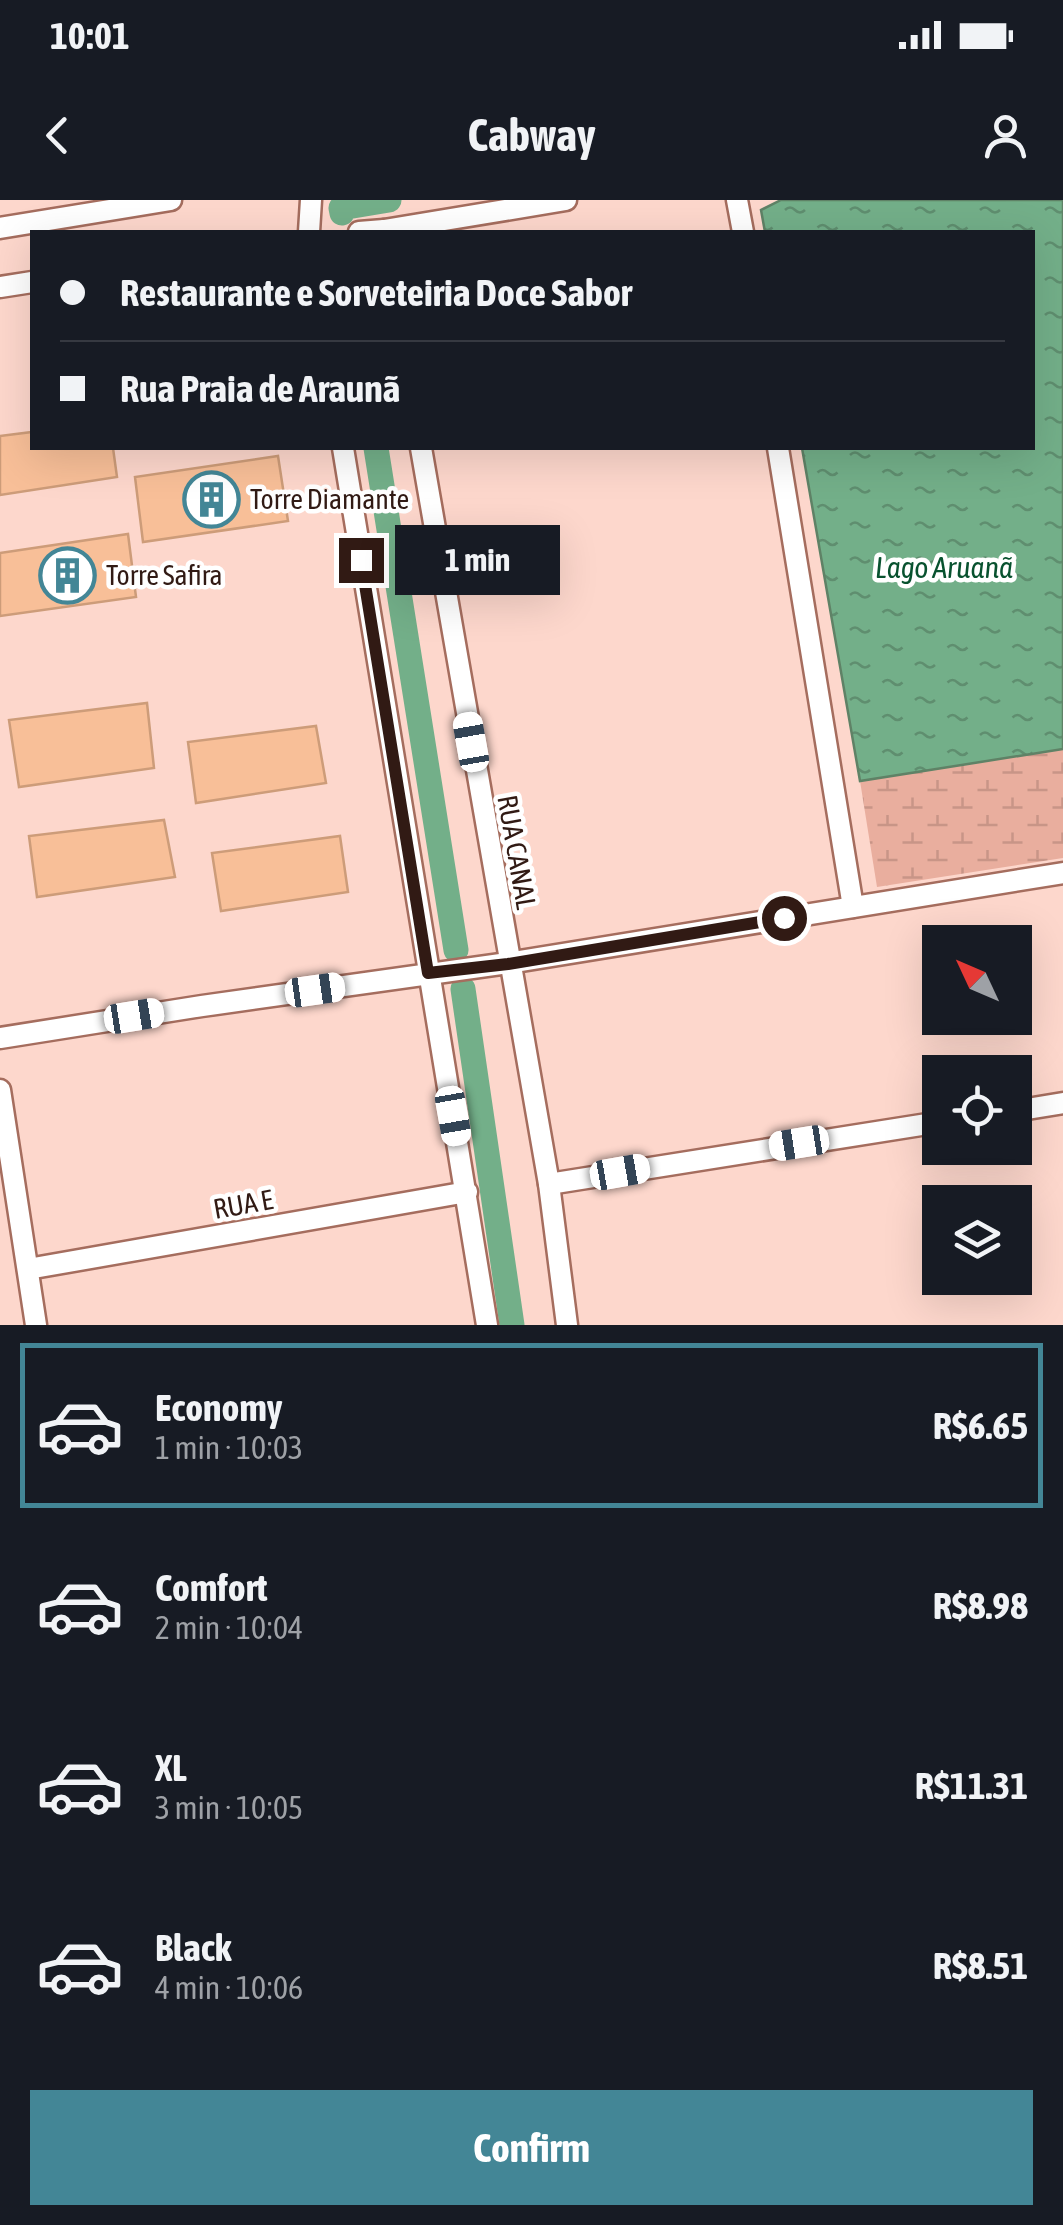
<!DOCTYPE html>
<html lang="en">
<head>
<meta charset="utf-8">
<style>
  body { margin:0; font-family:"Asap Condensed",sans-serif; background:#242831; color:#f1f3f6; height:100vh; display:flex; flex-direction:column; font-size:38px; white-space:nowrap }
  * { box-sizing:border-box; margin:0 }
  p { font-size:32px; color:#9ea1a6 }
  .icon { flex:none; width:55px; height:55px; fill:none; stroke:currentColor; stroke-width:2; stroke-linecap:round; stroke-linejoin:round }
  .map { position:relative; height:1125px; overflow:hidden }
  .side { display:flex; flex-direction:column; background:#171b24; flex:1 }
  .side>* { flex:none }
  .banner { position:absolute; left:30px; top:30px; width:1005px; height:220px; border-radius:0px; box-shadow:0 10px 40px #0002; display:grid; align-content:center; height:220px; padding:0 30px; background:#171b24 }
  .needle { width:65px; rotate:314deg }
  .tools { position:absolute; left:922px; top:725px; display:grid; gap:20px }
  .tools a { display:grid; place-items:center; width:110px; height:110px; border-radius:0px; background:#171b24; box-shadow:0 10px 40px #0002; font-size:50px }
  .end { position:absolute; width:45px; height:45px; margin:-22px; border:12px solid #311a14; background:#fff; box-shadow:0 0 0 5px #fff }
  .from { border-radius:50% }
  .bubble { position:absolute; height:70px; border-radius:0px; background:#171b24; box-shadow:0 10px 40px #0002; font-size:32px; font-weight:700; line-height:70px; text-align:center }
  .car { position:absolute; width:30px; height:60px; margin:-30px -15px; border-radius:12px; box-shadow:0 0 8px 2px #0007; background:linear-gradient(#fff 24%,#345 0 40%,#fff 0 76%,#345 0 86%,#fff 0) }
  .banner b { display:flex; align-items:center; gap:35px; height:95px; font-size:38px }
  .banner b+b { border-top:2px solid #363941 }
  .banner i { width:25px; height:25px; background:#f1f3f6 }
  ul { padding:18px 0 0; list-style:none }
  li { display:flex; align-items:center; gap:30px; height:165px; margin:0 20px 15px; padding:0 10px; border:5px solid transparent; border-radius:0px }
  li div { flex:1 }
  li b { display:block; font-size:38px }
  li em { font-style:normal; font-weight:700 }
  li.selected { border-color:#438696 }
  li>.icon { width:90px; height:90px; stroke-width:1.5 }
  .button { display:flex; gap:20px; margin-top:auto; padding:20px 30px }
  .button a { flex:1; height:115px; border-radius:0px; background:#438696; color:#fff; font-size:40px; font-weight:700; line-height:115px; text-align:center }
  .status { display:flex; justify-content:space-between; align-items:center; height:70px; padding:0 50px; background:#171b24; direction:ltr }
  .status svg { height:28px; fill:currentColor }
  header { display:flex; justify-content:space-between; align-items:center; height:130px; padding:0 30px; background:#171b24; font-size:45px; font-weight:700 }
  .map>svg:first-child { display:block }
  .wetland { fill:url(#wetland-marsh) }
  .water { fill:url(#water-ripples); stroke:#5f8266; stroke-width:2.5 }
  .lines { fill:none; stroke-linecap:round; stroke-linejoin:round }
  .canal { stroke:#73af89; stroke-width:25 }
  .building { fill:#f8bf98; stroke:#cd9c79; stroke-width:2.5 }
  .minor-casing { stroke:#a56d5e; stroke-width:25 }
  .minor { stroke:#fff; stroke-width:20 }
  .route { stroke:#311a14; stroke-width:12 }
  .labels { text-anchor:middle; stroke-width:9; stroke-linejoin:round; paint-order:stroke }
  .poi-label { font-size:28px; fill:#311a14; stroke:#fff; text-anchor:start }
  .street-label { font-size:28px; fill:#311a14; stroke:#fff }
  .water-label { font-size:30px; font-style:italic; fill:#08522f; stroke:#fff }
</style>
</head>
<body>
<div class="status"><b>10:01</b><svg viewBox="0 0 49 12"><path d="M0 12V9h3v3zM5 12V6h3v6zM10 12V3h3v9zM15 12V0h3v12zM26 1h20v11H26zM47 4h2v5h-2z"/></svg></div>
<header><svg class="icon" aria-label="back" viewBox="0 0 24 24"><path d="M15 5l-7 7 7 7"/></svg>Cabway<svg class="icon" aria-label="person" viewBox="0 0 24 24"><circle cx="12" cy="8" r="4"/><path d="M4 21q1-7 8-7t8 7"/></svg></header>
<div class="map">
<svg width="1063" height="1125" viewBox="0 0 1063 1125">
  <defs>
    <pattern id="wetland-marsh" width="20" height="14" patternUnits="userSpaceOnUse" patternTransform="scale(2.5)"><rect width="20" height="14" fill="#e9ae9e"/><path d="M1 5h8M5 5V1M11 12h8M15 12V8" fill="none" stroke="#c89587"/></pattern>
    <pattern id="water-ripples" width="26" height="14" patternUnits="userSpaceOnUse" patternTransform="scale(2.5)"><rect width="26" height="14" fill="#73af89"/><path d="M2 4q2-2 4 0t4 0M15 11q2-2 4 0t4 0" fill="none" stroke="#5f8e6f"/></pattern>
  </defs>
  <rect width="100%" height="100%" fill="#fdd7cc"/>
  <path class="wetland" d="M1063,549V658L877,687L860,581Z"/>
  <path class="water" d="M781,0H1063V549L860,581L802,248H1032V32H765L761,10Z"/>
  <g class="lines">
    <g class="canal">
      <path d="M342,13L341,8L389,0"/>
      <path d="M376,248L456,750"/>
      <path d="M463,789L512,1125"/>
    </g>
  </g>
  <g class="building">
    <path d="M32,232V248H113L117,277L0,295V236Z"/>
    <path d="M278,256L288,321L143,342L135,277Z"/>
    <path d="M128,334L136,397L0,416V353Z"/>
    <path d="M147,503L154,568L19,587L9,520Z"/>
    <path d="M316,526L326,583L196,603L188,542Z"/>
    <path d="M164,620L175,677L37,697L29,636Z"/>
    <path d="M340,636L348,692L221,711L212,653Z"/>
  </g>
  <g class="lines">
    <defs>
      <g id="minor">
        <path d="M737,0L743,32"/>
        <path d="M0,28L171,0"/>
        <path d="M384,30L566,0"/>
        <path d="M309,32L311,0"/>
        <path d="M359,32L384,30V32"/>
        <path d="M0,87L32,82"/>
        <path d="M343,248L487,1125"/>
        <path d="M421,248L549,984L567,1125"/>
        <path d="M778,248L853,707"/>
        <path d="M0,838L202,806L508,763L1063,673"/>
        <path d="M0,890L36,1125"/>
        <path d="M1015,911L1063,903"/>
        <path d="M549,984L940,922"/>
        <path d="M28,1069L467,992"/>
      </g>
    </defs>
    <use href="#minor" class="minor-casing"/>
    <use href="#minor" class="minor"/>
  </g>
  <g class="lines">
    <path class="route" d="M361,360L428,773L508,764L784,718"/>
  </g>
  <defs>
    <symbol id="building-ring" viewBox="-11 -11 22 22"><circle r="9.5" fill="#fff" stroke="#438696" stroke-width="1.5"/><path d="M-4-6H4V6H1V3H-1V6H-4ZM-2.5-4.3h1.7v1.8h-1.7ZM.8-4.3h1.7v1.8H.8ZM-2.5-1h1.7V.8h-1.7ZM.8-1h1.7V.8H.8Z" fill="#438696"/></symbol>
  </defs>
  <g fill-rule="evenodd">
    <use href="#building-ring" x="180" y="268" width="63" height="63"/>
    <use href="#building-ring" x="36" y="344" width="63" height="63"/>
  </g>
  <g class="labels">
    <g class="poi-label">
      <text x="250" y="309">Torre Diamante</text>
      <text x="106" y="385">Torre Safira</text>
    </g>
    <g class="street-label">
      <text transform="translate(517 652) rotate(80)" y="10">RUA CANAL</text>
      <text transform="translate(243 1004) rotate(-10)" y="10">RUA E</text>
    </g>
    <g class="water-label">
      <text x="944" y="378">Lago Aruanã</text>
    </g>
  </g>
</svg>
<div class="tools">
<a><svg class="needle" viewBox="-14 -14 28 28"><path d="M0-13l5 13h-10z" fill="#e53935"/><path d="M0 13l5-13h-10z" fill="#9ea1a6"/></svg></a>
<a><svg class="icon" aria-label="locate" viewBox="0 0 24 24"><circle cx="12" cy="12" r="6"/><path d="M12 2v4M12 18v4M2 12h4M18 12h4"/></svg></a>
<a><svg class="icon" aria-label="layers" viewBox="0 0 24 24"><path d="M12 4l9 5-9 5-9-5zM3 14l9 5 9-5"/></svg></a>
</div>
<i class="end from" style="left:784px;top:718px"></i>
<i class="end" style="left:361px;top:360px"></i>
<div class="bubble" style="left:395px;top:325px;width:165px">1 min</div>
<i class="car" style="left:471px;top:542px;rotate:350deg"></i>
<i class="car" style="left:315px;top:790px;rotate:82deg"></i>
<i class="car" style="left:134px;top:816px;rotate:81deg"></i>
<i class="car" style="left:453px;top:916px;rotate:170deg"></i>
<i class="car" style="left:799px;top:943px;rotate:261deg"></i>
<i class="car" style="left:620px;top:972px;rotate:80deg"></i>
<div class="banner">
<b><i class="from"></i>Restaurante e Sorveteiria Doce Sabor</b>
<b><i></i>Rua Praia de Araunã</b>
</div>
</div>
<section class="side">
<ul>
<li class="selected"><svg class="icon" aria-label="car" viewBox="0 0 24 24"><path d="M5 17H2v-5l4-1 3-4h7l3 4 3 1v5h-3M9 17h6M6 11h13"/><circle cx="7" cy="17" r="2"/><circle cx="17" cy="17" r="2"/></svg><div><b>Economy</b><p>1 min · 10:03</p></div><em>R$6.65</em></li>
<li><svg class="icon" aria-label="car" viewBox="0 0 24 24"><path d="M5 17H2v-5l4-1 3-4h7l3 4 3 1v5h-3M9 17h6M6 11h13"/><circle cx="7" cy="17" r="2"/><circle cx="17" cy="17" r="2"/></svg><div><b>Comfort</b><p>2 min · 10:04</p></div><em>R$8.98</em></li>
<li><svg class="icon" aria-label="car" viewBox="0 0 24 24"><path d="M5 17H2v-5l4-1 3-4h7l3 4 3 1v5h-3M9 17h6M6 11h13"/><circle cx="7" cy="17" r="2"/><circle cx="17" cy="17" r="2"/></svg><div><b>XL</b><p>3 min · 10:05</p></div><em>R$11.31</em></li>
<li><svg class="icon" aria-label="car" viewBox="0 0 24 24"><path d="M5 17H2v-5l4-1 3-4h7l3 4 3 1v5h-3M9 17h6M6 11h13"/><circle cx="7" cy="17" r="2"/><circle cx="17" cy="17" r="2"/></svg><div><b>Black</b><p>4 min · 10:06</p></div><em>R$8.51</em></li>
</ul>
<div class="button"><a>Confirm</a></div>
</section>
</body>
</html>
